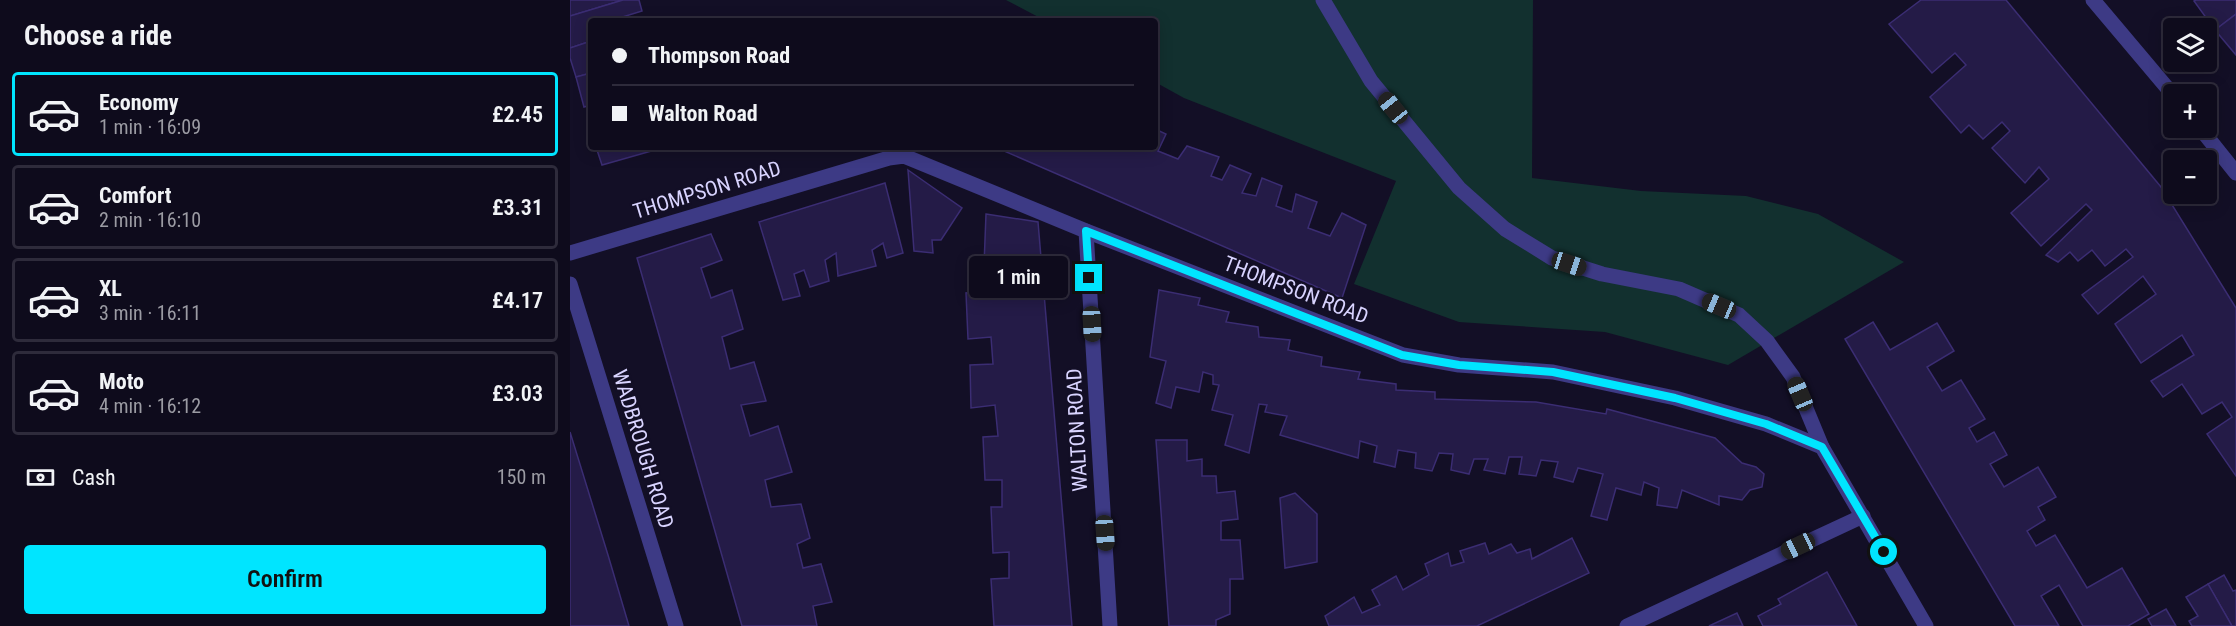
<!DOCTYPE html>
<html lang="en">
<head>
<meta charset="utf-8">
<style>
  body { margin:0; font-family:"Roboto Condensed",sans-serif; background:#1c1929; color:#f1f3f6; height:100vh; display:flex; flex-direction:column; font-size:22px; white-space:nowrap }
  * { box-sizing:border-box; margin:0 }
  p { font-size:20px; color:#9b9ba3 }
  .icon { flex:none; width:33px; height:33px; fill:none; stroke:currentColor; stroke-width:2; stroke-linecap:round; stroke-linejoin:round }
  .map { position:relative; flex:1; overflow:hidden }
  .side { display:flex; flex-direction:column; background:#0e0b1c; width:570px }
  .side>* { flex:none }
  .top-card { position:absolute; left:18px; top:18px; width:570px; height:132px; border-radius:6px; box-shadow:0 3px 15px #0003,0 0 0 2px #2e2b3b; display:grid; align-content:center; height:132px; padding:0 24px; background:#0e0b1c }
  .controls { position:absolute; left:1593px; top:18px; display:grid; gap:12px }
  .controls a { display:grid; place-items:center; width:54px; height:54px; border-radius:6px; background:#0e0b1c; box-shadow:0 3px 15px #0003,0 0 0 2px #2e2b3b; font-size:30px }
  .end { position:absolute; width:27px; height:27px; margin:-14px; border:8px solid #00e5ff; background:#111; box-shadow:0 0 0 3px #111 }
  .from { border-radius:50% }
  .bubble { position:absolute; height:42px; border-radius:6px; background:#0e0b1c; box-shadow:0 3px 15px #0003,0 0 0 2px #2e2b3b; font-size:20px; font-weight:600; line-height:42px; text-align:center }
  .car { position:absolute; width:18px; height:36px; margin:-18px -9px; border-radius:8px; box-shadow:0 0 4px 2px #0007; background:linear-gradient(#222 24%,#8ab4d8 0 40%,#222 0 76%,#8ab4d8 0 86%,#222 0) }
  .top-card b { display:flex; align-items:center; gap:21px; height:57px; font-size:22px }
  .top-card b+b { border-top:2px solid #2e2b3b }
  .top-card i { width:15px; height:15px; background:#f1f3f6 }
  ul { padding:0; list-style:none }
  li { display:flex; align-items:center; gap:18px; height:84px; margin:0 12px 9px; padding:0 12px; border:3px solid #2e2b3b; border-radius:6px }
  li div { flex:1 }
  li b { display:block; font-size:22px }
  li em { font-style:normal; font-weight:600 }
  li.selected { border-color:#00e5ff }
  li>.icon { width:54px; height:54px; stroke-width:1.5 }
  h2 { padding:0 24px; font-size:27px; line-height:72px }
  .pay { display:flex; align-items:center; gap:15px; height:66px; padding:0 24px; font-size:22px }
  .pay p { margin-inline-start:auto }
  .cta { display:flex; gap:12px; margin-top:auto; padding:12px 24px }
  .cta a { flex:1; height:69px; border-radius:6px; background:#00e5ff; color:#111; font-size:24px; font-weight:600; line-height:69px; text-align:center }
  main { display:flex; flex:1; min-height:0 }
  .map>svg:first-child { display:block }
  .green { fill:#12302f }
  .building { fill:#241b47; stroke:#3b2d73; stroke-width:1.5 }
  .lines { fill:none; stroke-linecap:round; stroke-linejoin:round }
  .service { stroke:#3d3a85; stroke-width:15 }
  .minor { stroke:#3d3a85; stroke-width:15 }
  .route { stroke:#00e5ff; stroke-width:8 }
  .labels { text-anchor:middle; stroke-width:4.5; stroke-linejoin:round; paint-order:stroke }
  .street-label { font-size:21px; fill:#d9d4ff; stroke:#130f26 }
</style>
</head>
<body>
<main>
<section class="side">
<h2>Choose a ride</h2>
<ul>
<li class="selected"><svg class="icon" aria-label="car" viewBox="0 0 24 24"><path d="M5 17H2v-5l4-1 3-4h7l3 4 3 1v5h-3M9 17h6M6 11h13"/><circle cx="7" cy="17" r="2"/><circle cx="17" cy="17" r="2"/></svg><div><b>Economy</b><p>1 min · 16:09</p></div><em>£2.45</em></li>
<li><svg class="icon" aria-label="car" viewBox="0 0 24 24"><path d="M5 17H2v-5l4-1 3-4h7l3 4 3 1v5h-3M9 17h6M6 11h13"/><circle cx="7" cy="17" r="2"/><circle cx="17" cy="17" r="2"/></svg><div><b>Comfort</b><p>2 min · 16:10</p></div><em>£3.31</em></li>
<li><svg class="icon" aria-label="car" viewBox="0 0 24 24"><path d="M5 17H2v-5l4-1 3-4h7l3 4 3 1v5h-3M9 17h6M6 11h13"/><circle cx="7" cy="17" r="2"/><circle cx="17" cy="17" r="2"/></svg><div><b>XL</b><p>3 min · 16:11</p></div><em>£4.17</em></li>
<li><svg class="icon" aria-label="car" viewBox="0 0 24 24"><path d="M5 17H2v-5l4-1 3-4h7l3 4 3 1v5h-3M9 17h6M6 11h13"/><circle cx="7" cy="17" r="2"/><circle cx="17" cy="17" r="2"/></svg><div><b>Moto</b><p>4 min · 16:12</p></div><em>£3.03</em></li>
</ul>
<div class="pay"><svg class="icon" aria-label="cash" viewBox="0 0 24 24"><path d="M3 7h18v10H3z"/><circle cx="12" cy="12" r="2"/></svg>Cash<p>150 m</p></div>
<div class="cta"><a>Confirm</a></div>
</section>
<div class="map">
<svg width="1666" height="626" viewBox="0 0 1666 626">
  <rect width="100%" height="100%" fill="#130f26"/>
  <path class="green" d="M436,0H963L962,178L1071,191L1176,196L1248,214L1334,262L1158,365L1035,332L889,322L784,284L826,181L614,98L585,82V21H476Z"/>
  <g class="building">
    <path d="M0,0H53L0,16Z"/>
    <path d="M53,0H69L72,11L46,19L47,21H21V41L0,48V16Z"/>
    <path d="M1351,0H1436L1591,187L1666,308V476L1637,434L1662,417L1652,402L1632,414L1612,384L1593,397L1581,381L1624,355L1612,335L1571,363L1545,324L1586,294L1573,276L1528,314L1512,295L1563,257L1556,249L1535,266L1522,250L1508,261L1500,252L1488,262L1476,255L1522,210L1516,204L1471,246L1441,213L1479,179L1469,167L1455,183L1422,148L1440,131L1432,122L1413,139L1399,125L1391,133L1360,97L1396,65L1385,53L1362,73L1319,24Z"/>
    <path d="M1626,0H1666V14L1645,30L1624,1Z"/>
    <path d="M1666,14V55L1645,30Z"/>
    <path d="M21,41V73L6,77L0,58V48Z"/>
    <path d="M21,73V105L14,107L6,77Z"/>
    <path d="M585,129L596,134L588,151L608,159L617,146L649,157L641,176L652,180L660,165L681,174L672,193L686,196L692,178L712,186L706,206L722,212L726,194L747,202L738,228L760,236L772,213L796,225L772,298L425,147H585Z"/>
    <path d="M26,147H84L85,150L32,165Z"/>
    <path d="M338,170L392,208L371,240H362L363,253L344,251Z"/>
    <path d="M315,183L333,253L317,258L313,243L302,250L306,266L268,276L266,253L255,260L259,281L240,287L234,270L224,274L230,296L213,300L189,222Z"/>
    <path d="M416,214L468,222L502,626H424L421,579L439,578V552L423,553L421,507H432V480H415L413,437L428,436L425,405L401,408L400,365L423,364L421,337L398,339L396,293L413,291Z"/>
    <path d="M141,234L152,260L131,268L141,298L162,290L173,329L152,337L160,369L184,362L196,401L171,405L180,436L208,426L222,472L195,480L201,507L231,504L240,538L227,544L233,568L251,564L262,602L243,606L247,626H172L67,258Z"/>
    <path d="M589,290L630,298L628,305L659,312L656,322L688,327L689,337L720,340L718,350L752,357L751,366L790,372L788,379L826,384V390L865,392V399L966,402L1036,414L1037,409L1145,438L1172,463L1186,467L1194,474L1192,487L1180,490L1172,500L1149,496V505L1112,490L1107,508L1087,505L1089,488L1074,482L1071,495L1046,488L1037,520L1021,516L1033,474L1008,468L1003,482L984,477L988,462L971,460L966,476L949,474L952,457H939L935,474L914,470L918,459H904L899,474L881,470L883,454L869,453L862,471L845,468L846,453L828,450L825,467L804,462L807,446L790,441L788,458L710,435L717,416L695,412L697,405L689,404L679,453L655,445L663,415L642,410L649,385L643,384V375L633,372L629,392L606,387L601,408L586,403L596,361L580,357Z"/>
    <path d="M1303,322L1320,350L1367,323L1384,351L1357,367L1372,391L1391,380L1415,419L1399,428L1407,442L1424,432L1437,455L1420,464L1434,487L1468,467L1486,497L1468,507L1475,520L1457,531L1466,546L1485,535L1517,588L1552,568L1579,614L1558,626H1513L1489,585L1471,596L1489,626H1445L1275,339Z"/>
    <path d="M0,432L38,555L59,626H0Z"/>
    <path d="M586,440H617V461L632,459V476H646L647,493L665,491L668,519L651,521V540H670L673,579H660V614L646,620V626H599Z"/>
    <path d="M725,493L747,514V562L715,568L710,498Z"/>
    <path d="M1002,538L1019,573L907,626H759L755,616L784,597L792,613L810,605L802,590L826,576L833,590L859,575L855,564L878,553L881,566L894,562L890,551L915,543L919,554L941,544L947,553L960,549L962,559Z"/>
    <path d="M1257,572L1287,626H1193L1188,616L1211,604L1208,599Z"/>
    <path d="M1654,575L1663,591L1666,590V626H1662L1638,584Z"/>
    <path d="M1638,584L1662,626H1622L1619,621L1628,616L1616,597Z"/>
    <path d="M1596,609L1606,626H1582L1578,619Z"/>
    <path d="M1167,613L1173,626H1139Z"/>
  </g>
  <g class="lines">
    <path class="service" d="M753,0L801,81L889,188L935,229L982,258L1032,274L1109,289L1169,315L1197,341L1223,377L1252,447"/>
    <g class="minor">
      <path d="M1523,0L1604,96"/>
      <path d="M1630,128L1666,173"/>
      <path d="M516,231L540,626"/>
      <path d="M0,253L319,158L334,156L516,231L833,355L889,365L983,372L1105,398L1196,424L1252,447L1356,626"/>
      <path d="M0,284L106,626"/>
      <path d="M1057,626L1293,516"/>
    </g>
  </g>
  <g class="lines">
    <path class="route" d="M519,278L516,231L832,355L889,365L983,372L1105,398L1196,424L1252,447L1314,552"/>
  </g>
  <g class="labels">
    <g class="street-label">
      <text transform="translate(137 190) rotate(-17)" y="7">THOMPSON ROAD</text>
      <text transform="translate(726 290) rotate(21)" y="7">THOMPSON ROAD</text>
      <text transform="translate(507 430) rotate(-93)" y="7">WALTON ROAD</text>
      <text transform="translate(73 449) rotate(73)" y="7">WADBROUGH ROAD</text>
    </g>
  </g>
</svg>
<div class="controls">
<a><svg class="icon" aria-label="layers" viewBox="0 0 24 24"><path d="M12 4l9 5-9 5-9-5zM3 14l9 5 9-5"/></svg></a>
<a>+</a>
<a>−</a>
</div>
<i class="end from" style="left:1314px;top:552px"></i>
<i class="end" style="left:519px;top:278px"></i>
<div class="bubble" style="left:399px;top:256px;width:99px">1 min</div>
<i class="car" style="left:823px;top:108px;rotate:321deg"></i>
<i class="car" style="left:999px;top:264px;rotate:108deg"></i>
<i class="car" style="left:1149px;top:306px;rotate:293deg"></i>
<i class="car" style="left:522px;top:324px;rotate:177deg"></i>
<i class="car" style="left:1230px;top:394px;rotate:337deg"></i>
<i class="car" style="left:535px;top:533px;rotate:176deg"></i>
<i class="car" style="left:1228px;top:546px;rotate:245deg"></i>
<div class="top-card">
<b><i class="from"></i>Thompson Road</b>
<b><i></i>Walton Road</b>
</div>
</div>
</main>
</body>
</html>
